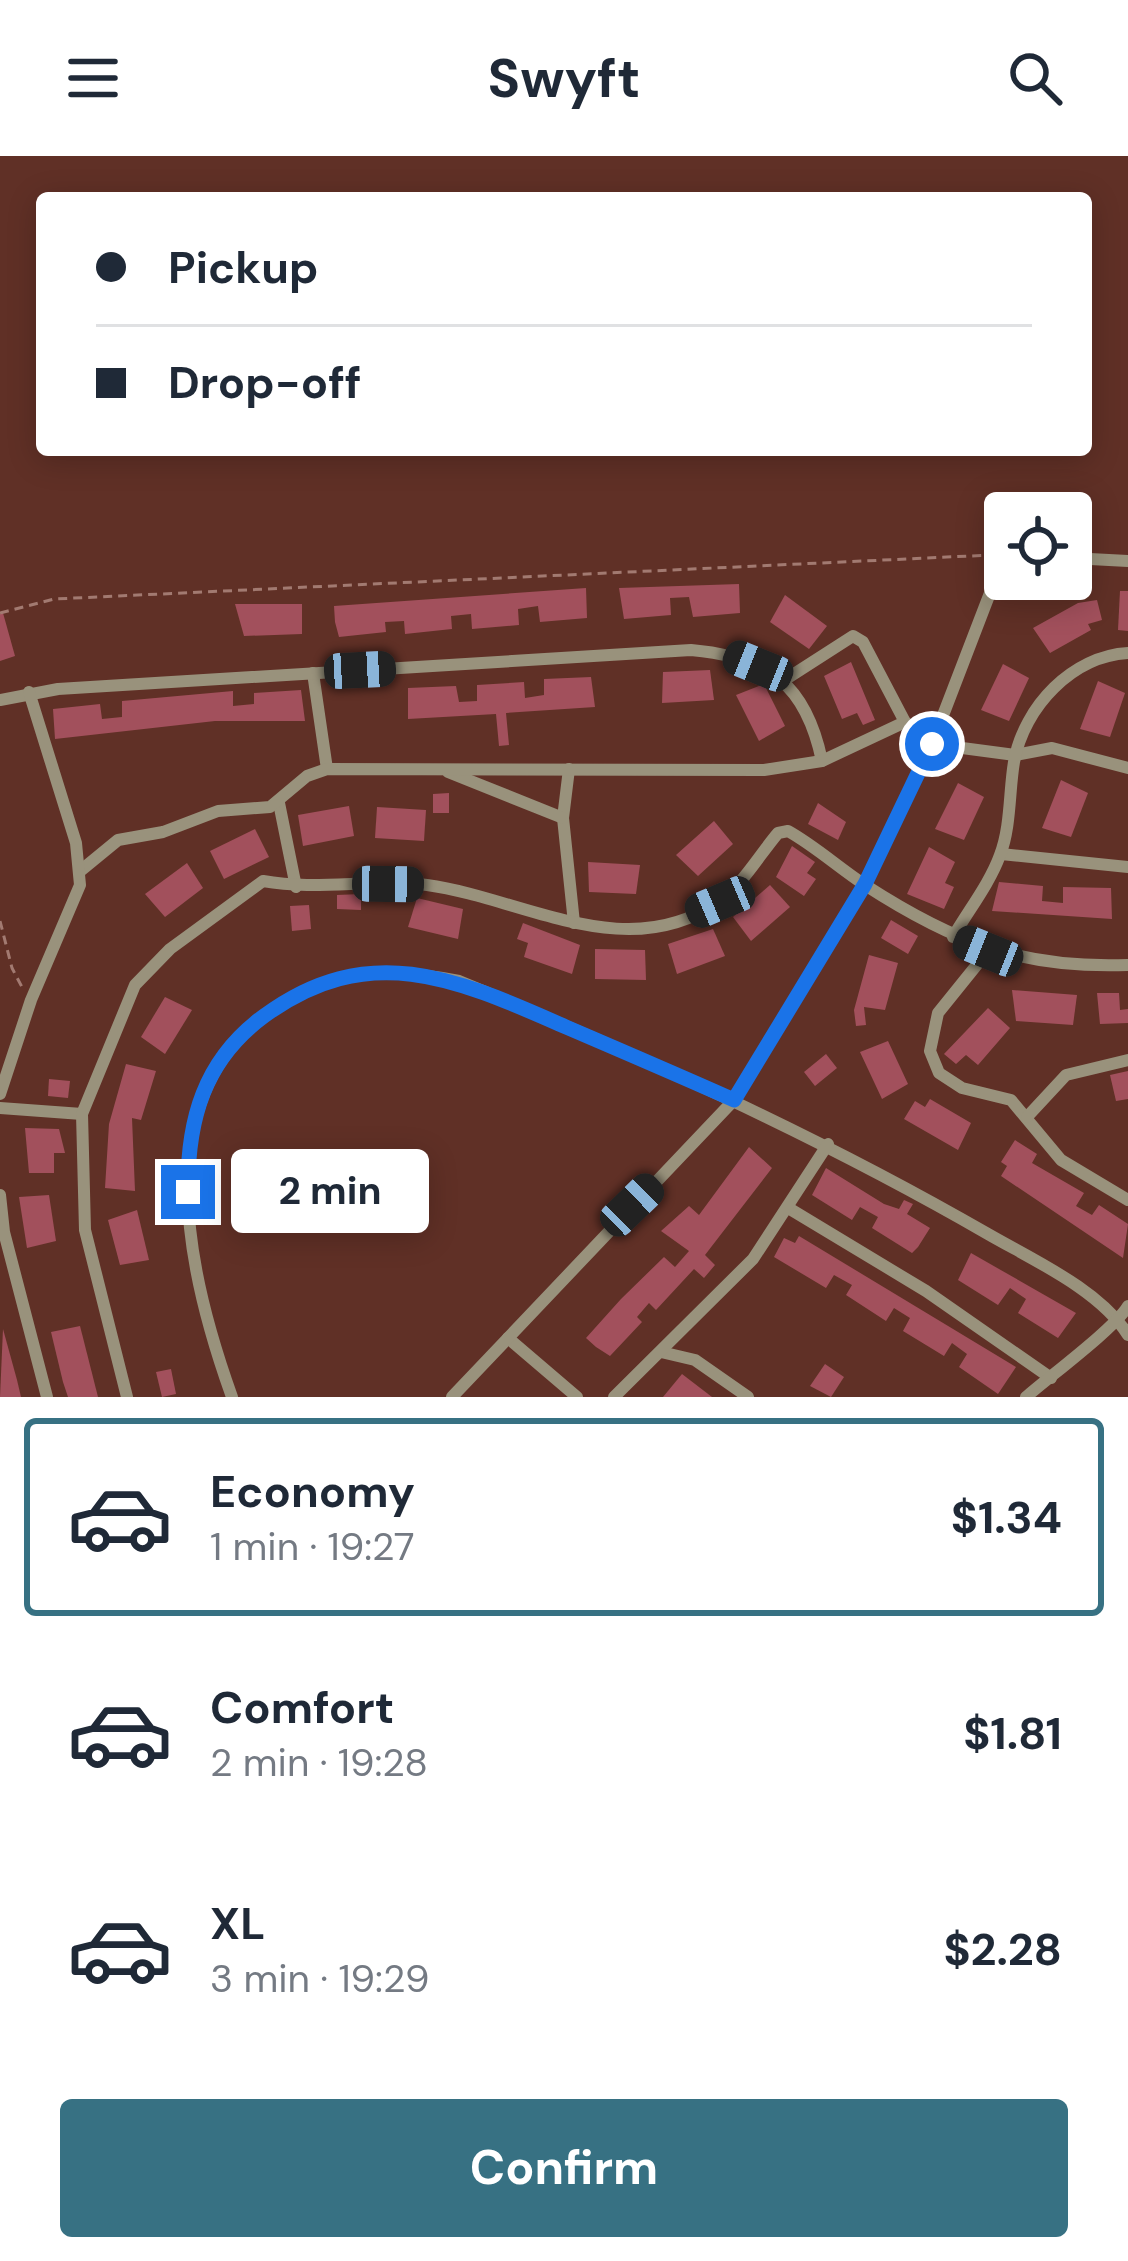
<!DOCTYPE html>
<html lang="en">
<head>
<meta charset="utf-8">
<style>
  body { margin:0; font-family:"DM Sans",sans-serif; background:#f2f2f3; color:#1f2937; height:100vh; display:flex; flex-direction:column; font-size:45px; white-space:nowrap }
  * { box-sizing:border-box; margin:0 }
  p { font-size:39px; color:#747a83 }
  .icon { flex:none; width:66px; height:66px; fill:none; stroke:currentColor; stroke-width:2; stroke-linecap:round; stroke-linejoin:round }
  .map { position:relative; height:1241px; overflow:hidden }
  .panel { display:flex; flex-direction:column; background:#fff; flex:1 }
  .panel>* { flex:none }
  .hud { position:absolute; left:36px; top:36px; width:1056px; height:264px; border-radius:12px; box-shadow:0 6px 30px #0003; display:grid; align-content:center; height:264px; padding:0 60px; background:#fff }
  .fabs { position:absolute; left:984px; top:336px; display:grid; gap:24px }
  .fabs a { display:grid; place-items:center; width:108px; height:108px; border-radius:12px; background:#fff; box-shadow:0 6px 30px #0003; font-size:60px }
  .end { position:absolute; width:54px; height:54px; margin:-27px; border:15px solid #1a73e8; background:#fff; box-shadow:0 0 0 6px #fff }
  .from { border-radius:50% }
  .bubble { position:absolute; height:84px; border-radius:12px; background:#fff; box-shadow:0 6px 30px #0003; font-size:39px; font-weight:700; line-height:84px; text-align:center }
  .car { position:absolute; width:36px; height:72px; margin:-36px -18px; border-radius:15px; box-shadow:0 0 9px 3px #0007; background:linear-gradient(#222 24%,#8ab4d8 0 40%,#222 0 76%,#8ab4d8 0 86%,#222 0) }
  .hud b { display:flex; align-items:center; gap:42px; height:114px; font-size:45px }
  .hud b+b { border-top:3px solid #e0e1e3 }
  .hud i { width:30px; height:30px; background:#1f2937 }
  ul { padding:21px 0 0; list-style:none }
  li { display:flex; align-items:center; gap:36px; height:198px; margin:0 24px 18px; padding:0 36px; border:6px solid transparent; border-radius:12px }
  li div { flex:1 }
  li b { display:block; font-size:45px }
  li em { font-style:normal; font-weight:700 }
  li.active { border-color:#377183 }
  li>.icon { width:108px; height:108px; stroke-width:1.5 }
  .primary-button { display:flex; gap:24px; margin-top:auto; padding:24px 60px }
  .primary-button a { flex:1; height:138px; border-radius:12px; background:#377183; color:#fff; font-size:48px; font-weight:700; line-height:138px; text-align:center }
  header { display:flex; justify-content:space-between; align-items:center; height:156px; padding:0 60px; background:#fff; font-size:54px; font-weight:700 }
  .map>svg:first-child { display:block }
  .building { fill:#a2505c }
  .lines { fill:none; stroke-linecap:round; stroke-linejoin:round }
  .path { stroke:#a27a71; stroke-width:3; stroke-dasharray:9 6; stroke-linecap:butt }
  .street { stroke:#99927c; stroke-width:12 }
  .route { stroke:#1a73e8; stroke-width:15 }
</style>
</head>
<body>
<header><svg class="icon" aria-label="menu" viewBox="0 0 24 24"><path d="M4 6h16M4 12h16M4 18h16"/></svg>Swyft<svg class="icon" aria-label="search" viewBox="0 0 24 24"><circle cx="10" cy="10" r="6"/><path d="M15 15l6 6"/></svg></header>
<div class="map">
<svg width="1128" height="1241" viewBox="0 0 1128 1241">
  <rect width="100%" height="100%" fill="#603026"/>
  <g class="building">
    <path d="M739,428L740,457L693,461L689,441L670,442L671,459L624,463L619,432Z"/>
    <path d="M586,432L587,462L540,466L538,450L518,453L519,469L472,473L471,458L451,460L452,473L405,478L404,465L385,466L386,476L339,481L335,466L334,450Z"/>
    <path d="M1120,435H1128V475L1118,474Z"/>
    <path d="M785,439L827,470L809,493L770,466Z"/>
    <path d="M1097,444L1102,464L1088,468L1091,474L1050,497L1033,472L1078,447Z"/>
    <path d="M235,448H302V478L244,480Z"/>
    <path d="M3,457L15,500L0,505V458Z"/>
    <path d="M851,506L875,564L863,569L857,557L842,563L824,520Z"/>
    <path d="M1003,508L1029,522L1009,565L981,554Z"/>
    <path d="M710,514L714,544L662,547L663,516Z"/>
    <path d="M591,521L595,551L506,557L509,589L499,590L496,558L408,563V532L456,530L459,546L477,545V529L524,526L525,542L544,539V523Z"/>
    <path d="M1098,525L1125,537L1110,581L1080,573Z"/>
    <path d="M764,528L785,570L759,585L736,539Z"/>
    <path d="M301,534L305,565H215L55,583L53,553L100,548L102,563L122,561V545L233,535V550L254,548V537Z"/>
    <path d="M1061,624L1088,637L1071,681L1042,672Z"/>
    <path d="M958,627L984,641L964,684L935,673Z"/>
    <path d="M449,637V657H433V638Z"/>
    <path d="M818,647L846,666L838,684L808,668Z"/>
    <path d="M349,650L354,680L303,690L298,659Z"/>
    <path d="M377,651L426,654L424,685L375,682Z"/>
    <path d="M714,665L733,688L698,720L676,699Z"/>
    <path d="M255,673L269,701L224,723L210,695Z"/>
    <path d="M792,690L815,706L807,717L816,723L804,740L776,721Z"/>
    <path d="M929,691L955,706L945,727L954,731L944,753L907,738Z"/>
    <path d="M588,706L640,709L636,738L589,736Z"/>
    <path d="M187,707L203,732L165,761L145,738Z"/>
    <path d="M999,726L1043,730L1042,745L1063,747V731L1111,732L1112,763L992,755Z"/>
    <path d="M770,729L790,751L751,785L733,761Z"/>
    <path d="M361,738V754L337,753V739Z"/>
    <path d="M417,742L463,753L458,783L408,771Z"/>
    <path d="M309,749L311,773L292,775L290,750Z"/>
    <path d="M891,764L918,780L908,798L881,782Z"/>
    <path d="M523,767L580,789L572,818L524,801L528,787L517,783Z"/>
    <path d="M713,773L725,800L677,818L668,788Z"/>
    <path d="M595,793L645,794L646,824L595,823Z"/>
    <path d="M869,799L898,807L885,854L864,851L866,869L856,870L854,854Z"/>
    <path d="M1012,834L1077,839L1073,869L1016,865Z"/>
    <path d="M1097,837H1119L1120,854L1128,853V867L1100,868Z"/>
    <path d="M165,841L192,854L165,898L141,881Z"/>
    <path d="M988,852L1010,872L978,909L966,899L956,908L944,898Z"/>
    <path d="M888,885L908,928L882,943L860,896Z"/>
    <path d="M826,898L837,912L815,930L804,916Z"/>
    <path d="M126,908L156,915L141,964L132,962L135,1035L105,1032L109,968Z"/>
    <path d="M1128,915V943L1116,945L1110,919Z"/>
    <path d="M49,923L70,925L68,942L48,940Z"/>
    <path d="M930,943L971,967L958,994L904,963L915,945L925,951Z"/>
    <path d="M25,972L59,973L65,997H54V1017H29Z"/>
    <path d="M1015,984L1037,998L1032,1007L1084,1037L1076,1050L1092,1059L1099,1049L1128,1068L1123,1102L1001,1020L1007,1010L1001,1006Z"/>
    <path d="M749,991L772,1012L705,1099L715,1109L704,1122L694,1113L656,1154L649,1147L637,1161L642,1166L610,1200L596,1191L586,1182L621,1143L664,1101L675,1111L689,1095L661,1075L689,1050L699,1059Z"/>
    <path d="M826,1012L884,1048L899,1053L904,1044L913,1048L907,1058L930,1072L918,1091L912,1097L872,1072L878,1061L860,1051L852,1064L812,1039Z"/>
    <path d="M49,1039L56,1085L27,1092L19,1041Z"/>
    <path d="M137,1054L149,1104L120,1109L108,1064Z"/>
    <path d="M799,1080L1016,1211L998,1238L959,1211L967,1198L952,1187L944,1200L903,1175L910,1162L894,1152L886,1165L846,1139L852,1129L834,1119L826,1132L774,1101L784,1082L795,1087Z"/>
    <path d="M971,1097L1076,1157L1058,1182L1018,1157L1026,1143L1010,1132L998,1149L958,1124Z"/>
    <path d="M80,1170L98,1241H68L63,1226L51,1176Z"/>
    <path d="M3,1173L17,1224L21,1241H0Z"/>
    <path d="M825,1208L844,1221L831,1241L810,1230Z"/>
    <path d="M171,1213L176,1238L162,1241L156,1216Z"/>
    <path d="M682,1218L712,1241H663Z"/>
  </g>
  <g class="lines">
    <g class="path">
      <path d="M0,457L54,443L991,399"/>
      <path d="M0,765L12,812L23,833"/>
    </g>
    <g class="street">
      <path d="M1071,402L1128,405"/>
      <path d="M313,517L327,613"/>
      <path d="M783,525L853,480L863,486L905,566L932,588L1015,599L1052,592L1128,612"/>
      <path d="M0,544L58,533L691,494C769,501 806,528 822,605"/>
      <path d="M569,613L563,662L574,767"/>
      <path d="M448,616L563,662"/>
      <path d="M279,647L296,731"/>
      <path d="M1001,698L1128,711"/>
      <path d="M79,716L118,684L163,676L218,655L270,651L307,620L327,613L764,614L822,605L905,566"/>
      <path d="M953,781C968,755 990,727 1000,699C1011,671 1009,635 1014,606C1024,550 1073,500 1128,497"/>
      <path d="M988,795L938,857L930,895L939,917L962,932L1011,944L1061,1004L1128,1044"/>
      <path d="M0,938L31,844L80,729L76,687L29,536"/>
      <path d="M0,952L82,958"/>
      <path d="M1027,961L1066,919L1128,904"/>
      <path d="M0,1039L4,1076L47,1241"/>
      <path d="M790,1053L926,1135L1051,1222"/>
      <path d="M508,1182L577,1241"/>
      <path d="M661,1196L695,1204L748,1241"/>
      <path d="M127,1241L85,1074L82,958L135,829L170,793L263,725C318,735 372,722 427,729C522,742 626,810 718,746C741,731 760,698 778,677L788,675C815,690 839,712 865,729C953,786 1021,813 1128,809"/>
      <path d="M232,1241C185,1110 142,924 290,843C347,812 398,813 459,825C641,900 818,980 988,1078C1033,1104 1100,1134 1128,1179"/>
      <path d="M452,1241L734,944L864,728L932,588L1005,398"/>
      <path d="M614,1241L753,1103L828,988"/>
      <path d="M1026,1241C1050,1220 1115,1172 1128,1150"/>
    </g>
  </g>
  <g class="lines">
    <path class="route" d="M188,1036C187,964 204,904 264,860C370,782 459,824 566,871C622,895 678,919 734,944L865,728L932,588"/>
  </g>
</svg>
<div class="fabs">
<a><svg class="icon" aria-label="locate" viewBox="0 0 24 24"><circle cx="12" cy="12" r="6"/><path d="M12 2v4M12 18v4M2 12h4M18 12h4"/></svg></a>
</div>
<i class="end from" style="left:932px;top:588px"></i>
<i class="end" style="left:188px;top:1036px"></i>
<div class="bubble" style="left:231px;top:993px;width:198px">2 min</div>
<i class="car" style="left:758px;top:510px;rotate:292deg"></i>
<i class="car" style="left:360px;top:514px;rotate:87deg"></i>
<i class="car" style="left:388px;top:728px;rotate:91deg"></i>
<i class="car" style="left:720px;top:746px;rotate:247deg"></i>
<i class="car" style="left:988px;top:795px;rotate:292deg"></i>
<i class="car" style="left:632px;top:1049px;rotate:46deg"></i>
<div class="hud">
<b><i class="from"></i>Pickup</b>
<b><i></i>Drop-off</b>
</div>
</div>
<section class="panel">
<ul>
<li class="active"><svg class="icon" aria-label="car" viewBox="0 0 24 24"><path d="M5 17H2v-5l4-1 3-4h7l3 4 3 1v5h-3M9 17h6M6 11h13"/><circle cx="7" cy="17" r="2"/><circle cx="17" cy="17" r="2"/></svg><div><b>Economy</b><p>1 min · 19:27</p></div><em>$1.34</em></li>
<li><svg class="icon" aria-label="car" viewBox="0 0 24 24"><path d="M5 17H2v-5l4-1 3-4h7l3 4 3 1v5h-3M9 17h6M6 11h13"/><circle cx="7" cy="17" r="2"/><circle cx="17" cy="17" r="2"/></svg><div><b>Comfort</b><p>2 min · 19:28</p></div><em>$1.81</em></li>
<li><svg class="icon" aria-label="car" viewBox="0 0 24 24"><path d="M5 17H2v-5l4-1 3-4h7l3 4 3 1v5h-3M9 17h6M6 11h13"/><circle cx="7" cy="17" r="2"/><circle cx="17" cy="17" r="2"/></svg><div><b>XL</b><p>3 min · 19:29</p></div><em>$2.28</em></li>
</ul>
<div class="primary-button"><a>Confirm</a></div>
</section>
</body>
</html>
